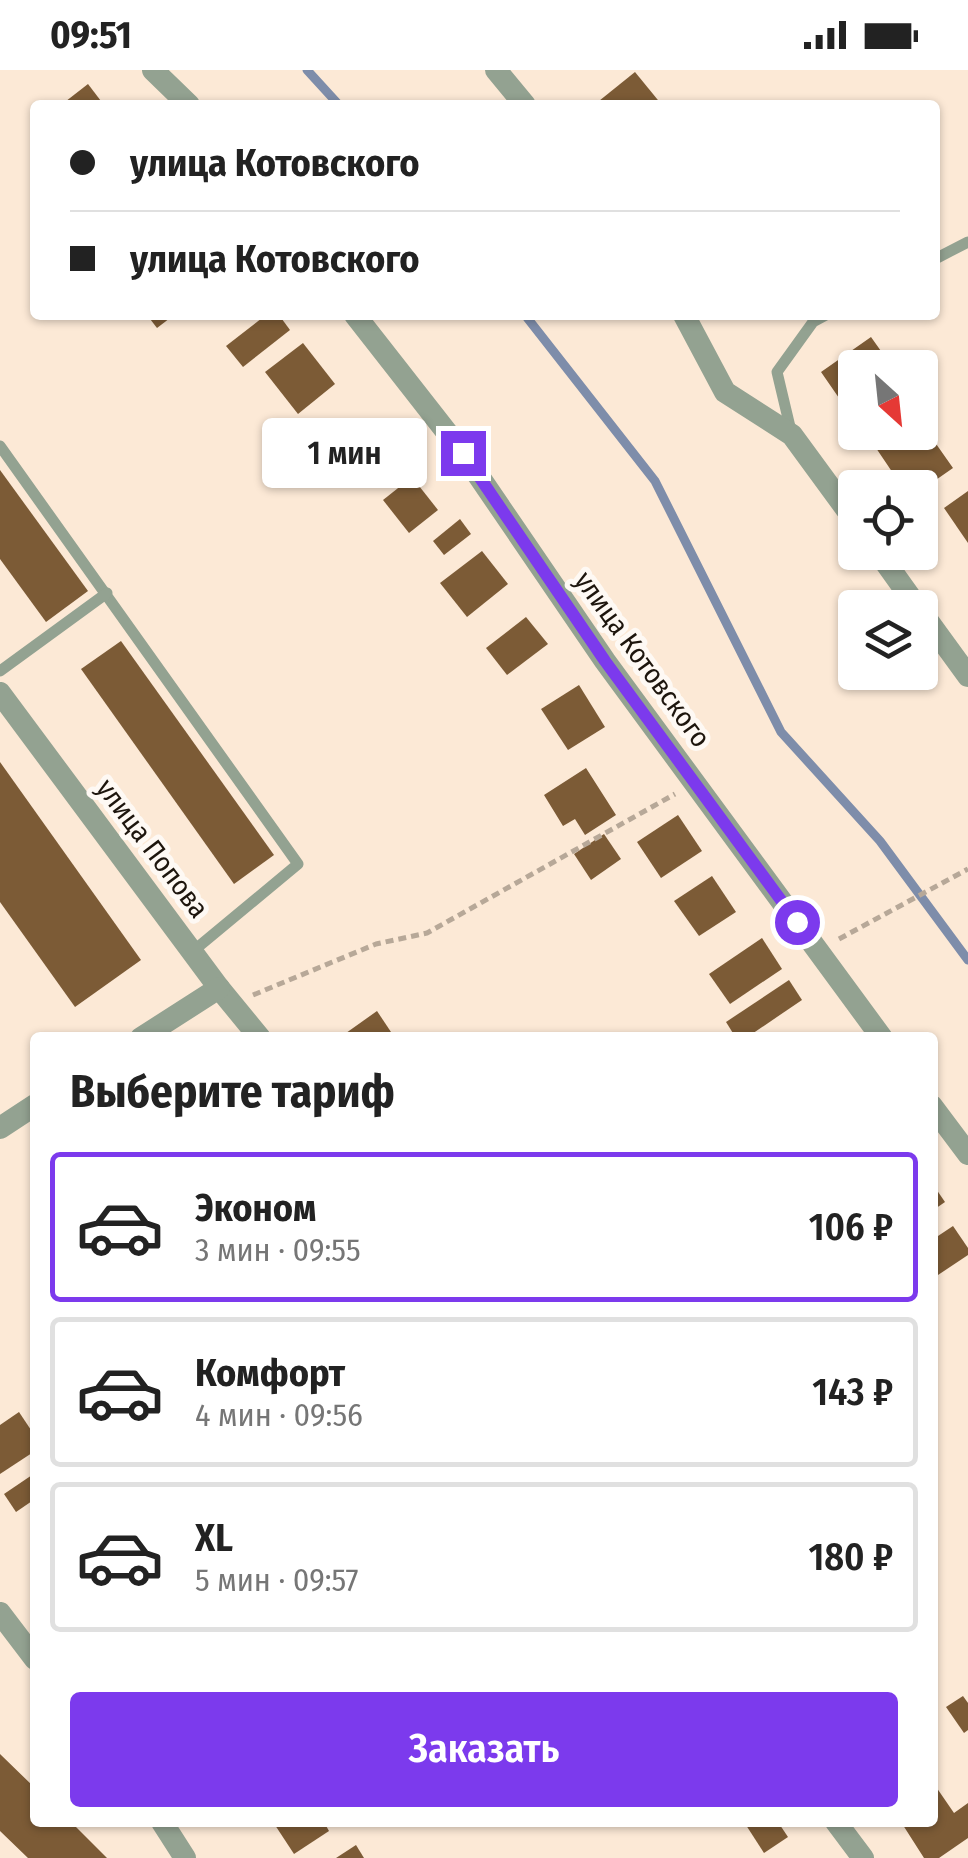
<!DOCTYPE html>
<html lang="ru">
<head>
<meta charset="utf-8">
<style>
  body { margin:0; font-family:"Fira Sans Condensed",sans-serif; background:#f2f2f2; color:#222; height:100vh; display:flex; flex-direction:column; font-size:38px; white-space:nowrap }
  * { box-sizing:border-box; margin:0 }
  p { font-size:32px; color:#767676 }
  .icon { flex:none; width:55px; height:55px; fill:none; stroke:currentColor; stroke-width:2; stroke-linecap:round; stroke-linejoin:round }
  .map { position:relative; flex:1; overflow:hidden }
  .sheet { position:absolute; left:30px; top:962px; width:908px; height:795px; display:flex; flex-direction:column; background:#fff; border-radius:10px; box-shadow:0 2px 8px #0004 }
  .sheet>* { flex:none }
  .top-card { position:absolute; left:30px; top:30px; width:910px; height:220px; border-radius:10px; box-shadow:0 2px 8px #0004; display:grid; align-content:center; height:220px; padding:0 40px; background:#fff }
  .needle { width:65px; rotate:153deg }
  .fabs { position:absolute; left:838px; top:280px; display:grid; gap:20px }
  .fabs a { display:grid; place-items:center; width:100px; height:100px; border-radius:10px; background:#fff; box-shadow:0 2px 8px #0004; font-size:50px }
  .end { position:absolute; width:45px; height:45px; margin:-22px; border:12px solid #7c3aed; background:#fff; box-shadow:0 0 0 5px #fff }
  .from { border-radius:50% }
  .bubble { position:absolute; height:70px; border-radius:10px; background:#fff; box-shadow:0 2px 8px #0004; font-size:32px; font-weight:600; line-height:70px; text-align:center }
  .top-card b { display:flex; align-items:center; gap:35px; height:95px; font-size:38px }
  .top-card b+b { border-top:2px solid #e0e0e0 }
  .top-card i { width:25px; height:25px; background:#222 }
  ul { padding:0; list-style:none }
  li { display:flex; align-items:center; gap:30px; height:150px; margin:0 20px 15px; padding:0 20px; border:5px solid #e0e0e0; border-radius:10px }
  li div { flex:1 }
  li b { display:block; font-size:38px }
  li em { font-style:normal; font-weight:600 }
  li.on { border-color:#7c3aed }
  li>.icon { width:90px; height:90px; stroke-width:1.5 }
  h2 { padding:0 40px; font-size:45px; line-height:120px }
  .action { display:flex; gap:20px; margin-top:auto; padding:20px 40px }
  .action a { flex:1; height:115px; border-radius:10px; background:#7c3aed; color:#fff; font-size:40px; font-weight:600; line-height:115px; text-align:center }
  .status { display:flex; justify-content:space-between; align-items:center; height:70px; padding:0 50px; background:#fff; direction:ltr }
  .status svg { height:28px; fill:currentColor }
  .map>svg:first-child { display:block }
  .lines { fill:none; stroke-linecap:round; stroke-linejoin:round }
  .stream { stroke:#7e8daa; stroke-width:9 }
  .building { fill:#7c5b36 }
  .path { stroke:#b7a898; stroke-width:5; stroke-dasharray:8 5; stroke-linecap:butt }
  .lane { stroke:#93a291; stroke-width:11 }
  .street { stroke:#93a291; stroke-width:22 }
  .route { stroke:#7c3aed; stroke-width:12 }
  .labels { text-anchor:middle; stroke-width:10; stroke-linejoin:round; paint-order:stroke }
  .street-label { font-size:28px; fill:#1d150d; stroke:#fef9f4 }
</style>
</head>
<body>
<div class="status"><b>09:51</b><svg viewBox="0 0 49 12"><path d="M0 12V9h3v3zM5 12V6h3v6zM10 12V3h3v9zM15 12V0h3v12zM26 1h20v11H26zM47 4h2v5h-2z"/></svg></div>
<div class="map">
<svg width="968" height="1788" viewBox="0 0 968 1788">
  <rect width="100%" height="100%" fill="#fce9d6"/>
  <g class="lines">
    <g class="stream">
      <path d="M307,0L339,35"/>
      <path d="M525,245L655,411L781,662L880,771L968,890"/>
    </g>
  </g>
  <g class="building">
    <path d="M635,2L662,35H594Z"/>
    <path d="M88,14L104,35H61Z"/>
    <path d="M147,245H174L157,258Z"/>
    <path d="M266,245H279L290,260L243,297L226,276Z"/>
    <path d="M871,267L893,298H855V336L848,341L821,302Z"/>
    <path d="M303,273L335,314L298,344L265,302Z"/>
    <path d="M920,351L953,398L920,421V418H903L876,378L899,362H920Z"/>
    <path d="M0,400L88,521L46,552L0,489Z"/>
    <path d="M412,407L438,440L409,463L383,430Z"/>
    <path d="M968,421V473L944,438Z"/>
    <path d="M460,449L471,464L444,485L433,471Z"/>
    <path d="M482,481L508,514L467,547L440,513Z"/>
    <path d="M526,547L548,574L507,605L486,578Z"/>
    <path d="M121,571L274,785L234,814L81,599Z"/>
    <path d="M579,615L605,657L568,680L541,639Z"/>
    <path d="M0,692L141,890L75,937L0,832Z"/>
    <path d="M586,698L616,745L585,765L575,749L563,756L544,725Z"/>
    <path d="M678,745L702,781L661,808L637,772Z"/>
    <path d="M604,764L621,789L591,810L574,784Z"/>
    <path d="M712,806L736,842L699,866L674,831Z"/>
    <path d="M762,868L782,899L730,934L709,904Z"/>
    <path d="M789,910L802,930L746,968H736L726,952Z"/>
    <path d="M377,941L395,968H339Z"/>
    <path d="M932,1113L945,1132L932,1141Z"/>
    <path d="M953,1156L968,1178V1185L932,1209V1170Z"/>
    <path d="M19,1342L35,1366V1381L0,1404V1355Z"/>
    <path d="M35,1403V1429L16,1442L4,1424Z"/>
    <path d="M963,1626L968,1633V1660L964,1663L946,1637Z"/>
    <path d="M0,1684L35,1718V1752H71L107,1788H28L0,1761Z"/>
    <path d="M932,1711L954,1743L968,1733V1768L939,1788H924L901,1752H932Z"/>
    <path d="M273,1752H324L329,1761L294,1784Z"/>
    <path d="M744,1752H778L788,1767L764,1783Z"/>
    <path d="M356,1775L364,1788H336Z"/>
  </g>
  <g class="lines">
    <g class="path">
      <path d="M839,869L968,799"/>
      <path d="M253,925L376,874L427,863L675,724"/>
    </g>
    <g class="lane">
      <path d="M935,189L968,172"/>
      <path d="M791,361L777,302L813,252L826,245"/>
      <path d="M0,376L298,794L192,882"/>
      <path d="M0,601L107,523"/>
    </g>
    <g class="street">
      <path d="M153,0L189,35"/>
      <path d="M496,0L525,35"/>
      <path d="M355,245L463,383L605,591L882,968"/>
      <path d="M684,245L725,322L792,365L855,451"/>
      <path d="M878,482L918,538"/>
      <path d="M920,540L968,606"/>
      <path d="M0,623L219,918L260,968"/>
      <path d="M141,968L219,918"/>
      <path d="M932,1036L968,1084"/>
      <path d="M0,1058L35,1035"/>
      <path d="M0,1543L35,1589"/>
      <path d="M162,1752L185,1788"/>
      <path d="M836,1752L863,1788"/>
    </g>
  </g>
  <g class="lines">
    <path class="route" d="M463,383L605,591L797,852"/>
  </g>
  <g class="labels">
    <g class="street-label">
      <text transform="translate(643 589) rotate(54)" y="10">улица Котовского</text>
      <text transform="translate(153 778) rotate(53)" y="10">улица Попова</text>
    </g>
  </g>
</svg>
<div class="fabs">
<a><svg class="needle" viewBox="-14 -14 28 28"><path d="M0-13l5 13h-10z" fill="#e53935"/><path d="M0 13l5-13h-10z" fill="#767676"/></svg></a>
<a><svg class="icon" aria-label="locate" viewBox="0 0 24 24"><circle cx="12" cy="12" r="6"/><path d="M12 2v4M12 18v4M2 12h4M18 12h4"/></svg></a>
<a><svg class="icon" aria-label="layers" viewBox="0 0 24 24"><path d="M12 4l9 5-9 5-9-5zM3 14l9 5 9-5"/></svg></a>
</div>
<i class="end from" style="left:797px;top:852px"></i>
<i class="end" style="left:463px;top:383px"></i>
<div class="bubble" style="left:262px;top:348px;width:165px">1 мин</div>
<div class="top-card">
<b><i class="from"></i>улица Котовского</b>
<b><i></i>улица Котовского</b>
</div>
<section class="sheet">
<h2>Выберите тариф</h2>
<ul>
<li class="on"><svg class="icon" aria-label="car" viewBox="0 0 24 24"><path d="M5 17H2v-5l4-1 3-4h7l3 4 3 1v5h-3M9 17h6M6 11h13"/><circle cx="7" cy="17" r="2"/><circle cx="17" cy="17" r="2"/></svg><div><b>Эконом</b><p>3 мин · 09:55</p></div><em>106 ₽</em></li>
<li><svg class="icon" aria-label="car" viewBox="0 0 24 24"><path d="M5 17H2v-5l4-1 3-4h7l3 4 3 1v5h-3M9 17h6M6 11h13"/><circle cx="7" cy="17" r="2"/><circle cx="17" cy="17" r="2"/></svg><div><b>Комфорт</b><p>4 мин · 09:56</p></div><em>143 ₽</em></li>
<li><svg class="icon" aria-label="car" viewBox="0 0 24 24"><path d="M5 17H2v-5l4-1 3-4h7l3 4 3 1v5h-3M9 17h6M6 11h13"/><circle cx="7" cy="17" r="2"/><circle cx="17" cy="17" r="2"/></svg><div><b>XL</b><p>5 мин · 09:57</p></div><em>180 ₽</em></li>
</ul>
<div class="action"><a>Заказать</a></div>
</section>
</div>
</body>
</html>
